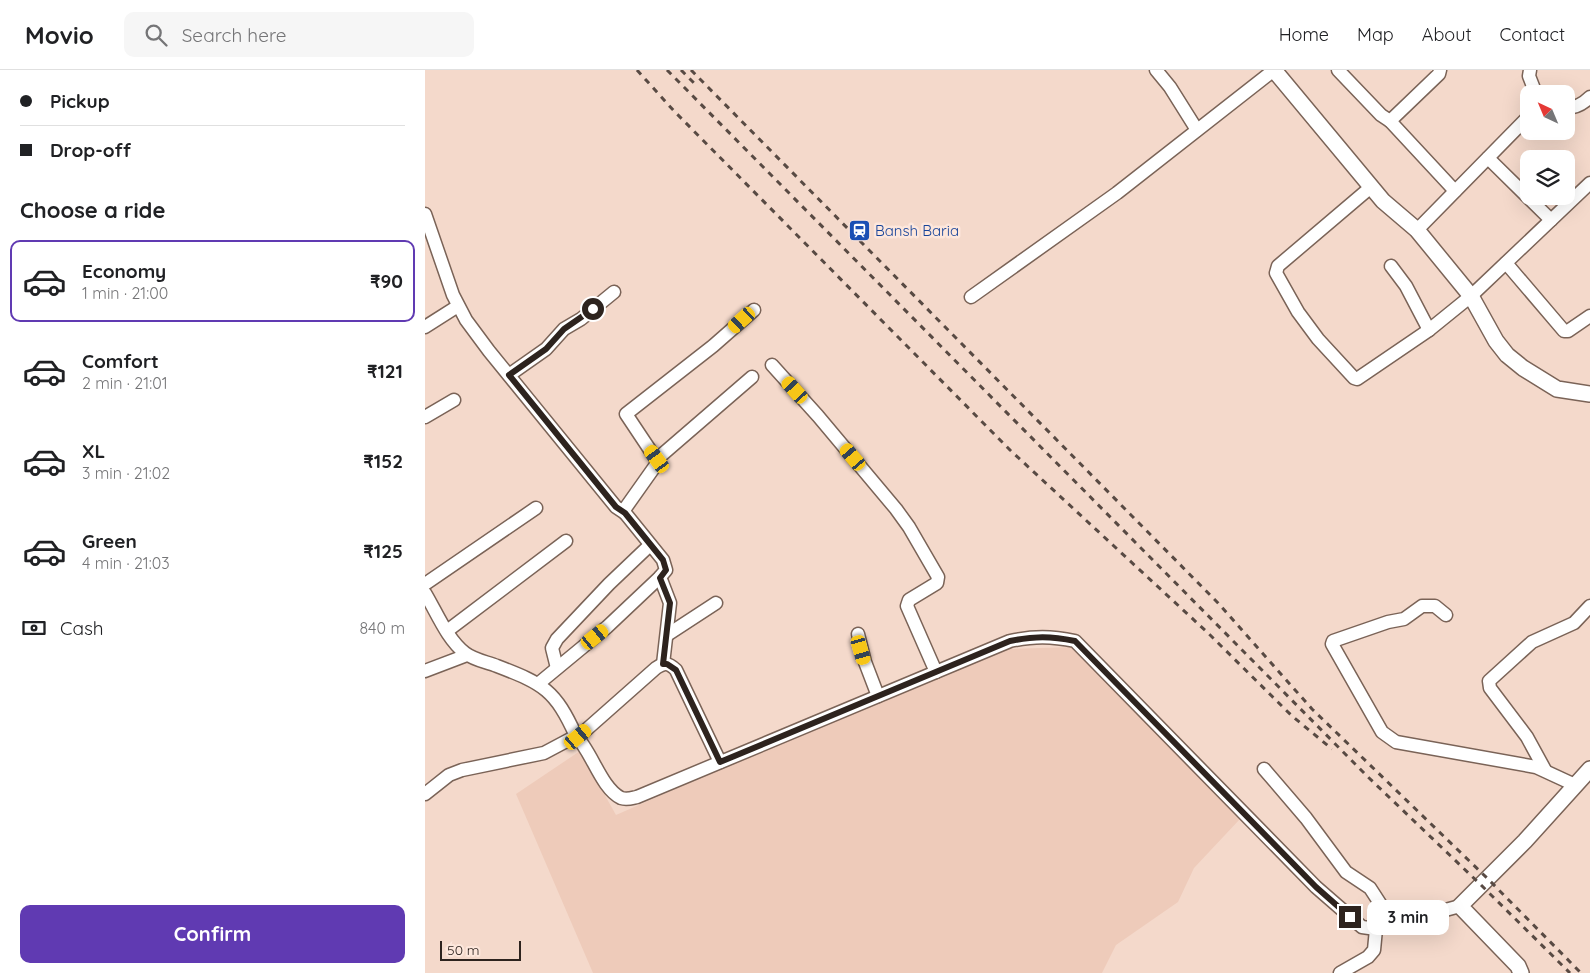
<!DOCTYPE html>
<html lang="en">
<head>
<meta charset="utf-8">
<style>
  body { margin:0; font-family:Quicksand,sans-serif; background:#f6f6f6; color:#202124; height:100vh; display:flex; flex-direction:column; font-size:19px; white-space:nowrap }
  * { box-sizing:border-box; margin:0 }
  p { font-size:16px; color:#757577 }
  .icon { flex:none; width:28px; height:28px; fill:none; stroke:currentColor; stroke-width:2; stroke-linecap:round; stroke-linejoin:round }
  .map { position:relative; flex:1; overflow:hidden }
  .panel { display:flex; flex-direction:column; background:#fff; width:425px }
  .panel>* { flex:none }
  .guide { display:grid; align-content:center; height:110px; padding:0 20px; background:#fff }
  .needle { width:32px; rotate:316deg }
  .tools { position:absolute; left:1095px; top:15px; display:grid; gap:10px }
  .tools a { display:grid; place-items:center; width:55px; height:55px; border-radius:10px; background:#fff; box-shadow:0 5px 20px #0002; font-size:25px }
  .scale { position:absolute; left:15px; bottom:12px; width:81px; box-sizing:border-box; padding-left:5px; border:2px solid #2d231e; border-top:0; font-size:14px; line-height:18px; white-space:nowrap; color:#2d231e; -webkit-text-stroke:4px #fde7dc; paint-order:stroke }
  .end { position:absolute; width:22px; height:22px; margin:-11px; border:6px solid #2d231e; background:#fff; box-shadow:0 0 0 2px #fff }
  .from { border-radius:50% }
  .bubble { position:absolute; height:35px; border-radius:10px; background:#fff; box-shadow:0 5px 20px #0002; font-size:16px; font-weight:700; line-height:35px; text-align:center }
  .car { position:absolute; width:15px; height:30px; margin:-15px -8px; border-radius:6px; box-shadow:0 0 4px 1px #0007; background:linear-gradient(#f5c518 24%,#345 0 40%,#f5c518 0 76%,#345 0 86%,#f5c518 0) }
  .guide b { display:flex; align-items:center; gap:18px; height:48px; font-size:19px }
  .guide b+b { border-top:1px solid #e0e0e0 }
  .guide i { width:12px; height:12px; background:#202124 }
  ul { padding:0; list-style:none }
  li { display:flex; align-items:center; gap:15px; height:82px; margin:0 10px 8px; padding:0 10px; border:2px solid transparent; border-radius:10px }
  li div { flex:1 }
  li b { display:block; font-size:19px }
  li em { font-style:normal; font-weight:700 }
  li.active { border-color:#603ab2 }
  li>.icon { width:45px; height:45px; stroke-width:1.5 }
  h2 { padding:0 20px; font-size:22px; line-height:60px }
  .pay { display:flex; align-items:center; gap:12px; height:55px; padding:0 20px; font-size:19px }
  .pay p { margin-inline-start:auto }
  .primary-button { display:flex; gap:10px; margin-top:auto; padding:10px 20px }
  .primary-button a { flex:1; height:58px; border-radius:10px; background:#603ab2; color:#fff; font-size:20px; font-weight:700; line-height:58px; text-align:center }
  header { display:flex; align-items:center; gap:30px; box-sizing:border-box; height:70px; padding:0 25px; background:#fff; border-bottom:1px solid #e0e0e0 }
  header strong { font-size:24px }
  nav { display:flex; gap:28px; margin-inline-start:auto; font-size:18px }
  .search { width:350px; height:45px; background:#f6f6f6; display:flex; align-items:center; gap:12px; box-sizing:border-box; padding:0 18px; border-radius:10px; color:#757577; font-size:19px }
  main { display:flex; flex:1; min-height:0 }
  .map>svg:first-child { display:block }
  .built { fill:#eecbba }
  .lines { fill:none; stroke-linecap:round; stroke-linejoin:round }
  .minor-casing { stroke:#7a6357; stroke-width:15 }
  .tertiary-casing { stroke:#7a6357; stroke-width:18 }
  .minor { stroke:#fff; stroke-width:12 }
  .tertiary { stroke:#fff; stroke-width:15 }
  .rail { stroke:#584a43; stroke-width:3; stroke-dasharray:6 6; stroke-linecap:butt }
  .route { stroke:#2d231e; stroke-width:6 }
  .labels { text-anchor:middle; stroke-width:5; stroke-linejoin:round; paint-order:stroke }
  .transit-label { font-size:15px; fill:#164399; stroke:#fde7dc; text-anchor:start }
</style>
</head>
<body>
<header>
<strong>Movio</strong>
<div class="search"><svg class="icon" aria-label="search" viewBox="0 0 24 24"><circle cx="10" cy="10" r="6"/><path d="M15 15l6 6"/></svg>Search here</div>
<nav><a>Home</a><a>Map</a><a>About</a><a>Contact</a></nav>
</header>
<main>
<section class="panel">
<div class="guide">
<b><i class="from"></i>Pickup</b>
<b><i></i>Drop-off</b>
</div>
<h2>Choose a ride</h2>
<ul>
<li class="active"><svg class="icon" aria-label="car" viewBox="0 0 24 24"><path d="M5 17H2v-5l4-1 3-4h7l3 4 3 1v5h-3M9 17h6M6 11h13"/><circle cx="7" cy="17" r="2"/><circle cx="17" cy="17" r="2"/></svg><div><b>Economy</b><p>1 min · 21:00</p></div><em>₹90</em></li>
<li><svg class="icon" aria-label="car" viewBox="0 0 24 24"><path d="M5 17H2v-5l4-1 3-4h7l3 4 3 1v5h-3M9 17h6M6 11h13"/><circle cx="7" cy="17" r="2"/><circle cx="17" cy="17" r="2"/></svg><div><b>Comfort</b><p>2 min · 21:01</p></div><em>₹121</em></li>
<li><svg class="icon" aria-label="car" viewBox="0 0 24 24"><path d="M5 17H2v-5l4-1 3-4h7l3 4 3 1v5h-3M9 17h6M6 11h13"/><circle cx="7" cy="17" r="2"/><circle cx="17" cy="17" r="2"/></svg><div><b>XL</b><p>3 min · 21:02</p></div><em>₹152</em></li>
<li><svg class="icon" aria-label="car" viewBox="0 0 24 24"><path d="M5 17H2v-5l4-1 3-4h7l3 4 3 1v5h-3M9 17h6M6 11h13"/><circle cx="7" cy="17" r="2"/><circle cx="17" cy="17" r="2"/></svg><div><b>Green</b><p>4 min · 21:03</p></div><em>₹125</em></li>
</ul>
<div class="pay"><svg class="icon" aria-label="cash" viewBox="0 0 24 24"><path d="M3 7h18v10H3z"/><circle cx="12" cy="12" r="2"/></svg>Cash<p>840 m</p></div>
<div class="primary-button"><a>Confirm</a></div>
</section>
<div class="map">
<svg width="1165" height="903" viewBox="0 0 1165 903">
  <rect width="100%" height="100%" fill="#f4d9cb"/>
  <path class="built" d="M647,577L815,749L769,798L753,832L691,875L677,903H168L91,724L155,681L191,745L389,658L584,579Z"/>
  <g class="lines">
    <defs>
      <g id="minor">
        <path d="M731,0L745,17L772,60"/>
        <path d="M913,0L956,45L965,51"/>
        <path d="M1015,0L1014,4L965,51L1030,121"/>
        <path d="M1105,0L1104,6L1111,24"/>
        <path d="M1141,38C1150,38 1159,33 1165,27"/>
        <path d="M1063,88L1126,150"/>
        <path d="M946,117L853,196L851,203L873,242L893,269L929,308L932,309L1004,260L1046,226L1165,113"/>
        <path d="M0,144L28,225L41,250L64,281L191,437L200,443"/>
        <path d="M992,160L1104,46"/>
        <path d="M1081,193L1139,261H1143L1165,246"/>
        <path d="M966,196L981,216L1004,260"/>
        <path d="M546,227L692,123L849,0"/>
        <path d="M0,257L33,236"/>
        <path d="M347,295L393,346L471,439L484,457L513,507L512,513L484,530L482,536L511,602"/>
        <path d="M84,305L121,279L139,259L156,249L189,222"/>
        <path d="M0,347L29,330"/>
        <path d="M232,389L327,307"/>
        <path d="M235,507L245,533L238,594"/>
        <path d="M0,514L111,438"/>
        <path d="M0,523C12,543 22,569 40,583C49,590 62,592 72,596C119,614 130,620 151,666"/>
        <path d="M1021,545L1010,536H997L979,549L963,552L908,571L907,574L957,662L971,672L1111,697L1150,715"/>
        <path d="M22,561L141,471"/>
        <path d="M433,564L440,592L453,626"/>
        <path d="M242,565L291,533"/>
        <path d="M132,598L127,578L132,569L184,514L225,475"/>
        <path d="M0,601L42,585"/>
        <path d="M113,614L182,557L235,507L241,500L238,490L200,443L199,440L233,392L201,344L288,276L329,240"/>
        <path d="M153,667L231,598C239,593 243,592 251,600L295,692"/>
        <path d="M839,699L881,748L921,802L945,818L969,855"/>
        <path d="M1120,700L1102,667L1065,618L1064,611L1107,572L1149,553L1165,536"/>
        <path d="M0,724L24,705L37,700L119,683L151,666C167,682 176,718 196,728C202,730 207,728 212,727L585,571C609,566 626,566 650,571L891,817L937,857L951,859L1035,836"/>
        <path d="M915,903L943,887L949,880L951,859"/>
      </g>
      <g id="tertiary">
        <path d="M849,0L958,131L992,160L1046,226L1071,271L1082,285L1098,298L1132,319L1165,324"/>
        <path d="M1096,903L1093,896L1035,836L1100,771L1165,699"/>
      </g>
    </defs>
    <use href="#minor" class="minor-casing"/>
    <use href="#tertiary" class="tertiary-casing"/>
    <use href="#minor" class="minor"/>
    <use href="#tertiary" class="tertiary"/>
    <g class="rail">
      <path d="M212,0L249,41L585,380L783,563L867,646L907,679"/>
      <path d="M242,0L943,707L1056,815L1145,903"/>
      <path d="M256,0L269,13"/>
      <path d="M266,0L793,533L887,639L1062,808L1156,903"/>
    </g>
  </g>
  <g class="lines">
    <path class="route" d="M168,239L139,259L121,279L84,305L191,437L200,443L238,490L241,500L235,508L245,533L238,594H242L251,600L295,692L585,571C609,566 626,566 650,571L891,817L925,847"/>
  </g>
  <defs>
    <symbol id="station-square" viewBox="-11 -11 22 22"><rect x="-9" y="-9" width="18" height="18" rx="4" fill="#1a4fb4" stroke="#fde7dc"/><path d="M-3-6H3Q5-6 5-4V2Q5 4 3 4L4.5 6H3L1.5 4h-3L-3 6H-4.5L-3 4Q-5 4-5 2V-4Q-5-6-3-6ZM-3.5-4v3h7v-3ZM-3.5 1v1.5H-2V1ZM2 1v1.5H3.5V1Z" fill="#fff"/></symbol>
  </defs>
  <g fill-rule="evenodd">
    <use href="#station-square" x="422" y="148" width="25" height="25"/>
  </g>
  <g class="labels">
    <g class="transit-label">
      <text x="450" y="166">Bansh Baria</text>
    </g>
  </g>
</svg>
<div class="tools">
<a><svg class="needle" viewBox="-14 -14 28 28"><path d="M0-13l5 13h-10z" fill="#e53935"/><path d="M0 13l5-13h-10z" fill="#757577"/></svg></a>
<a><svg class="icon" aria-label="layers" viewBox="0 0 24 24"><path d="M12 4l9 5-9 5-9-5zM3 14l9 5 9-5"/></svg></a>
</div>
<div class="scale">50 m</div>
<i class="end from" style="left:168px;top:239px"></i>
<i class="end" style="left:925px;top:847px"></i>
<div class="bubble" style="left:942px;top:830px;width:82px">3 min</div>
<i class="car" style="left:317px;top:250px;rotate:228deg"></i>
<i class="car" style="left:370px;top:320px;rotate:318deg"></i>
<i class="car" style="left:428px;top:387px;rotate:320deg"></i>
<i class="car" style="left:232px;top:389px;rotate:324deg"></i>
<i class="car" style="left:170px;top:567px;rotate:51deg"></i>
<i class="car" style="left:436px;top:580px;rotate:164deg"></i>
<i class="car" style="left:153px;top:667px;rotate:50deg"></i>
</div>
</main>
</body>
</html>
